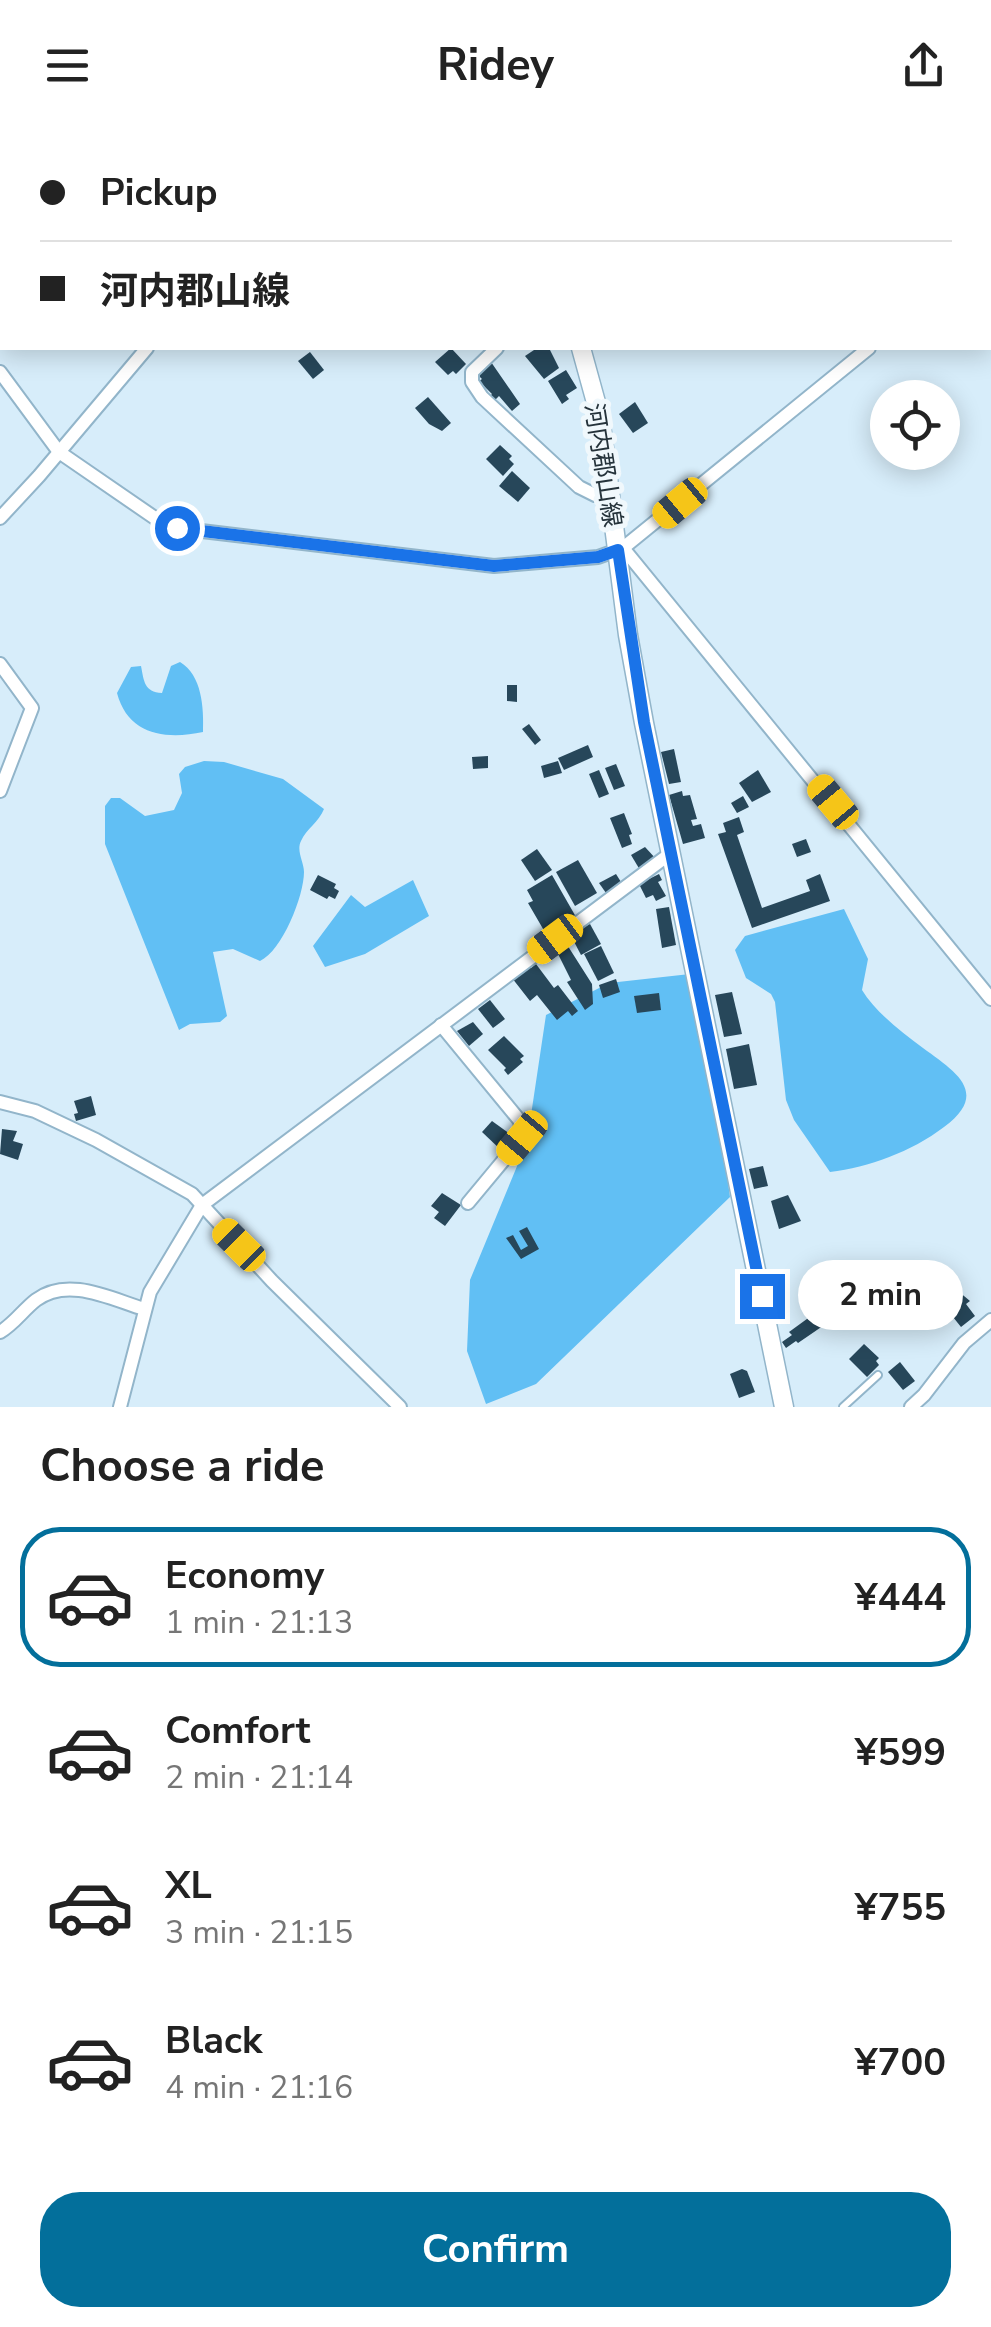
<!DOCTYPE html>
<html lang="en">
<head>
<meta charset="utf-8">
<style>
  body { margin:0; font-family:"Nunito Sans","Noto Sans JP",sans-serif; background:#f6f6f6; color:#222; height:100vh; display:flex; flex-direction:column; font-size:38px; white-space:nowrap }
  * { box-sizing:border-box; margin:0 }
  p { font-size:32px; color:#767676 }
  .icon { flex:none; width:55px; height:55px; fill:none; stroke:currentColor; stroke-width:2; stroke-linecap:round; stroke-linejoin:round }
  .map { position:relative; height:1277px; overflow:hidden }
  .side { display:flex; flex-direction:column; background:#fff; flex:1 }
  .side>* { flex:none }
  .top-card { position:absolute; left:0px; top:0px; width:992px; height:220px; box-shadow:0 5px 25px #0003; display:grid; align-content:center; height:220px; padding:0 40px; background:#fff }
  .controls { position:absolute; left:870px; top:250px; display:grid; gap:20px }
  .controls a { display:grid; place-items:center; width:90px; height:90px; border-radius:50%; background:#fff; box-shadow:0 5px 25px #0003; font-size:50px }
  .end { position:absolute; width:45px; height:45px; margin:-22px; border:12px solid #1a73e8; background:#fff; box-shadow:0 0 0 5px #fff }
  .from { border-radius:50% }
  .bubble { position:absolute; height:70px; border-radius:35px; background:#fff; box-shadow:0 5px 25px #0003; font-size:32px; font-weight:700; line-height:70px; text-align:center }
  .car { position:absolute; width:30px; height:60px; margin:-30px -15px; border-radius:12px; box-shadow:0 0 8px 2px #0007; background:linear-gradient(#f5c518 24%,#345 0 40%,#f5c518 0 76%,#345 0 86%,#f5c518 0) }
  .top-card b { display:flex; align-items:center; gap:35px; height:95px; font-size:38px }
  .top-card b+b { border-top:2px solid #e0e0e0 }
  .top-card i { width:25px; height:25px; background:#222 }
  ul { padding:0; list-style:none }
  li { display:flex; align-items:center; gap:30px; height:140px; margin:0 20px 15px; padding:0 20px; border:5px solid transparent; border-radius:40px }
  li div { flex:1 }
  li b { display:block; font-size:38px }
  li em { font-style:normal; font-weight:700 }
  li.active { border-color:#036f9b }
  li>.icon { width:90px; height:90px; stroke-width:1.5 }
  h2 { padding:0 40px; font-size:45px; line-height:120px }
  .action { display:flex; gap:20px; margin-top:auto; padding:20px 40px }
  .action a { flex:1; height:115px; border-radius:40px; background:#036f9b; color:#fff; font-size:40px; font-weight:700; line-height:115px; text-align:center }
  header { display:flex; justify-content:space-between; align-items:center; height:130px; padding:0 40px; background:#fff; font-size:45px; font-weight:700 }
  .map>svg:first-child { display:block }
  .forest { fill:#61bff4 }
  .building { fill:#27475a }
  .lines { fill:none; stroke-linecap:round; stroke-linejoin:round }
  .service-casing { stroke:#92b5ca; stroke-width:10 }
  .minor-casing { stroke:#92b5ca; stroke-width:16 }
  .secondary-casing { stroke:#92b5ca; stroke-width:21 }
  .service { stroke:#fff; stroke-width:6 }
  .minor { stroke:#fff; stroke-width:12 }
  .secondary { stroke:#fff; stroke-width:18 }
  .route { stroke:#1a73e8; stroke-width:12 }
  .labels { text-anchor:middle; stroke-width:10; stroke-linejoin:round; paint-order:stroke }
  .street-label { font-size:25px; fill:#25333b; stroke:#f0f8fc }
</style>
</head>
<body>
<header><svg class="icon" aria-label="menu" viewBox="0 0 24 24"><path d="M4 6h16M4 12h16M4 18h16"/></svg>Ridey<svg class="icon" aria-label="share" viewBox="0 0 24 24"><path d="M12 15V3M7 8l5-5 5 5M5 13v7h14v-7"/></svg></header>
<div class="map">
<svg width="991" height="1277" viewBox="0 0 991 1277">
  <rect width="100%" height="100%" fill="#d7edfa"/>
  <g class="forest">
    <path d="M180,532C202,545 204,578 203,602C166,610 128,605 117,563L131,537L141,536C144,551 144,562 162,563L171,536Z"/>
    <path d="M204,631L224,632L283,649L324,679C319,692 306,699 301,711C296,721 304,732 304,742C304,766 282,821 260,831L233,819L213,822L227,886L220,892L190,894L179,900L105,714V676L111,668H120L145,686L174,680L182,663L179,644L185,637Z"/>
    <path d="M413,750L429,786L365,824L325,837L313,816L351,765L365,777Z"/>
    <path d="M844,779L868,829L862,860C876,883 902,902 923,918C956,942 990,963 944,997C911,1022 869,1037 830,1042L794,990L786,970L775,872L771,864L746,848L735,820L745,806Z"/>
    <path d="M699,843L730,1067L536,1254L486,1274L467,1221L470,1150L527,1012L546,885L609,853Z"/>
  </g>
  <g class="building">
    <path d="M451,218L466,234L456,244L453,241L448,245L435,232Z"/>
    <path d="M537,218H549L559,238L544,249L525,226Z"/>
    <path d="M310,222L324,240L313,249L298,231Z"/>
    <path d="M491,232L520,274L512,281L499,266L493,272L489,267L492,264L479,251L482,249L477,244Z"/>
    <path d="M566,240L577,258L566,265L569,269L562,274L548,251Z"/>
    <path d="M428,267L451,293L442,301L429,294L415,278Z"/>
    <path d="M635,272L648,293L633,303L619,284Z"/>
    <path d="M500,315L512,326L509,329L514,334L503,346L486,329Z"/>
    <path d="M512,341L530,358L518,372L499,356Z"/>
    <path d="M507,555H517V572L507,571Z"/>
    <path d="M529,594L541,610L535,615L522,599Z"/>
    <path d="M588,615L593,627L564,640L558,628Z"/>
    <path d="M674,619L681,652L669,654L661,622Z"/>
    <path d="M488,626V638L473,639L472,627Z"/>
    <path d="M558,631L562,643L544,648L541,636Z"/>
    <path d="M616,634L625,656L614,660L605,638Z"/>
    <path d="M599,640L609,664L599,668L589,644Z"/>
    <path d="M758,640L771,662L752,672L739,653Z"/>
    <path d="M682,661L683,666L690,665L697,689L691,690L693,696L701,694L705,708L683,714L669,665Z"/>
    <path d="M743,666L749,677L737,683L731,673Z"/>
    <path d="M624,683L632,704L629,705L632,714L622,718L610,688Z"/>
    <path d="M739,687L744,702L737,705L762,778L810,761L806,750L820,744L830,771L752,798L718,704L726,702L723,693Z"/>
    <path d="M806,709L811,722L797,727L792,714Z"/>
    <path d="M645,717L657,730L640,740L631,725Z"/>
    <path d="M537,719L552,740L535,751L521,730Z"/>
    <path d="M578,730L597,763L575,776L556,742Z"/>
    <path d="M616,744L621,752L606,763L599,753Z"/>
    <path d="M659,744L662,750L658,752L666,766L656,771L653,765L646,768L639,754Z"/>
    <path d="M318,745L336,754L334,758L339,761L335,769L329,766L327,769L310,760Z"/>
    <path d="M552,745L576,787L546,804L528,773L533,771L527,760Z"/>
    <path d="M669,777L676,815L662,818L656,779Z"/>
    <path d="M590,794L601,814L581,825L570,804Z"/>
    <path d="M564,810L592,854L593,874L585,880L567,852L571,850L554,816Z"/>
    <path d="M601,816L614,843L598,851L584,824Z"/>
    <path d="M536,834L554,858L558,855L578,881L572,886L568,881L557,890L537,865L530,871L512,848L529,835L531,838Z"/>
    <path d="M616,849L620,862L603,868L599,855Z"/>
    <path d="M732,862L742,904L724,907L715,865Z"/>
    <path d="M659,863L661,880L637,883L634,866Z"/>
    <path d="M490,870L505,889L493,898L478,879Z"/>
    <path d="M473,892L483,904L469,916L457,901Z"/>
    <path d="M504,906L524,926L520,929L523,932L508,945L504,940L506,938L488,920Z"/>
    <path d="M749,914L757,955L734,959L726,919Z"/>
    <path d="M91,966L96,985L76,991L74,984L78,983L74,971Z"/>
    <path d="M492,991L514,1007L502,1021L482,1002Z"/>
    <path d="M2,999L17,1001L13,1011L23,1014L18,1030L0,1024Z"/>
    <path d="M763,1036L768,1056L754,1059L749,1039Z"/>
    <path d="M442,1063L461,1075L445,1096L434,1088L439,1082L431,1076Z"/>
    <path d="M788,1065L801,1091L779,1099L771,1071Z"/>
    <path d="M527,1097L539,1119L521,1129L506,1108L513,1105L521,1120L528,1116L519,1101Z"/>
    <path d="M958,1161L970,1171L966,1174L975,1186L961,1197L945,1177L941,1180L932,1169L941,1162L947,1170Z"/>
    <path d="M826,1180L833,1189L798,1213L796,1211L786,1218L782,1212L792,1205L789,1202L811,1186L814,1189Z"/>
    <path d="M864,1214L879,1228L876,1231L879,1235L867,1247L849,1229Z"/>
    <path d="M900,1232L915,1251L903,1260L888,1242Z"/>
    <path d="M742,1239L747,1241L755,1262L739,1268L730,1244Z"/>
  </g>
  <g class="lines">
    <defs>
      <path id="service" d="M843,1277L878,1245"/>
      <g id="minor">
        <path d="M143,0L145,2"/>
        <path d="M36,2L38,0"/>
        <path d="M0,22L2,20"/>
        <path d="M990,116L991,115"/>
        <path d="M497,218L472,242V252L482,267L579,357L595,365H610"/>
        <path d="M0,242L59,322L168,397L494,436L598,427L623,418L869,218"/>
        <path d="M0,388L39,346L147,218"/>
        <path d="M623,418L991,869"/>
        <path d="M0,534L32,578L0,661"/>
        <path d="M441,895L520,991L522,1008L468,1073"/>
        <path d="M0,972L35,981L96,1010L192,1064L272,1151L400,1277"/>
        <path d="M0,1202C14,1194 23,1180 36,1170C68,1146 111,1169 144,1179"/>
        <path d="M120,1277L150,1162L202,1075L671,723"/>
        <path d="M911,1277L924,1265L964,1213L991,1190"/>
      </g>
      <g id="secondary">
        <path d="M504,0V2"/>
        <path d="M581,218L600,287L628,505L644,593L784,1277"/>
      </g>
    </defs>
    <use href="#service" class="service-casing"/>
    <use href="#minor" class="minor-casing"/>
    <use href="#secondary" class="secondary-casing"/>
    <use href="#service" class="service"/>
    <use href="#minor" class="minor"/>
    <use href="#secondary" class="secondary"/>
  </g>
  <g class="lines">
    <path class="route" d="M177,398L494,436L598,427L618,420L644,592L762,1166"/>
  </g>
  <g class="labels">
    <g class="street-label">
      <text transform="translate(604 335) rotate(81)" y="9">河内郡山線</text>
    </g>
  </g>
</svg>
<div class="controls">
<a><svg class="icon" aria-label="locate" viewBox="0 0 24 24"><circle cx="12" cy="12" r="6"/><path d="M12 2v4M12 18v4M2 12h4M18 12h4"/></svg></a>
</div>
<i class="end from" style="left:177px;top:398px"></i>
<i class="end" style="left:762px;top:1166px"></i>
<div class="bubble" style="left:798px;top:1130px;width:165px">2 min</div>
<i class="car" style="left:680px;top:373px;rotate:230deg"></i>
<i class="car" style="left:833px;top:672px;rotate:320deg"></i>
<i class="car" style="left:555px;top:809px;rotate:233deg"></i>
<i class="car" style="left:522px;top:1008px;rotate:220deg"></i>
<i class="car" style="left:239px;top:1115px;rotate:315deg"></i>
<div class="top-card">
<b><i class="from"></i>Pickup</b>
<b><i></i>河内郡山線</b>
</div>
</div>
<section class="side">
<h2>Choose a ride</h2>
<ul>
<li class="active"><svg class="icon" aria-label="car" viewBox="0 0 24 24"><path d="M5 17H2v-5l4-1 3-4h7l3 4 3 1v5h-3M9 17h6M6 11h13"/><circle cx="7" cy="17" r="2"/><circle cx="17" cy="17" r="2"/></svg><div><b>Economy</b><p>1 min · 21:13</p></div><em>¥444</em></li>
<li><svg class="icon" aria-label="car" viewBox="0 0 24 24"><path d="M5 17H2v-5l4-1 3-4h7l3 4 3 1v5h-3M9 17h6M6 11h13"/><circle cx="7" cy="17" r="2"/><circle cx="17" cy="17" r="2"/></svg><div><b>Comfort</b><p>2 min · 21:14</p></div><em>¥599</em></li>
<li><svg class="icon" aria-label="car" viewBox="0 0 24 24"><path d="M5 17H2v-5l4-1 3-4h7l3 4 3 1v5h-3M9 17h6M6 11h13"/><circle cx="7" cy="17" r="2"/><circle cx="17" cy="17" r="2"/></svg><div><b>XL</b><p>3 min · 21:15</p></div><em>¥755</em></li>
<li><svg class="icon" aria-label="car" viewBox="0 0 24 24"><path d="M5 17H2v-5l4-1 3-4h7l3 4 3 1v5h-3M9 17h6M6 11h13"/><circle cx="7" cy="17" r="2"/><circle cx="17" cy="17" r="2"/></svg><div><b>Black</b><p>4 min · 21:16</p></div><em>¥700</em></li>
</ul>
<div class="action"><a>Confirm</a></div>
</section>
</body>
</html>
